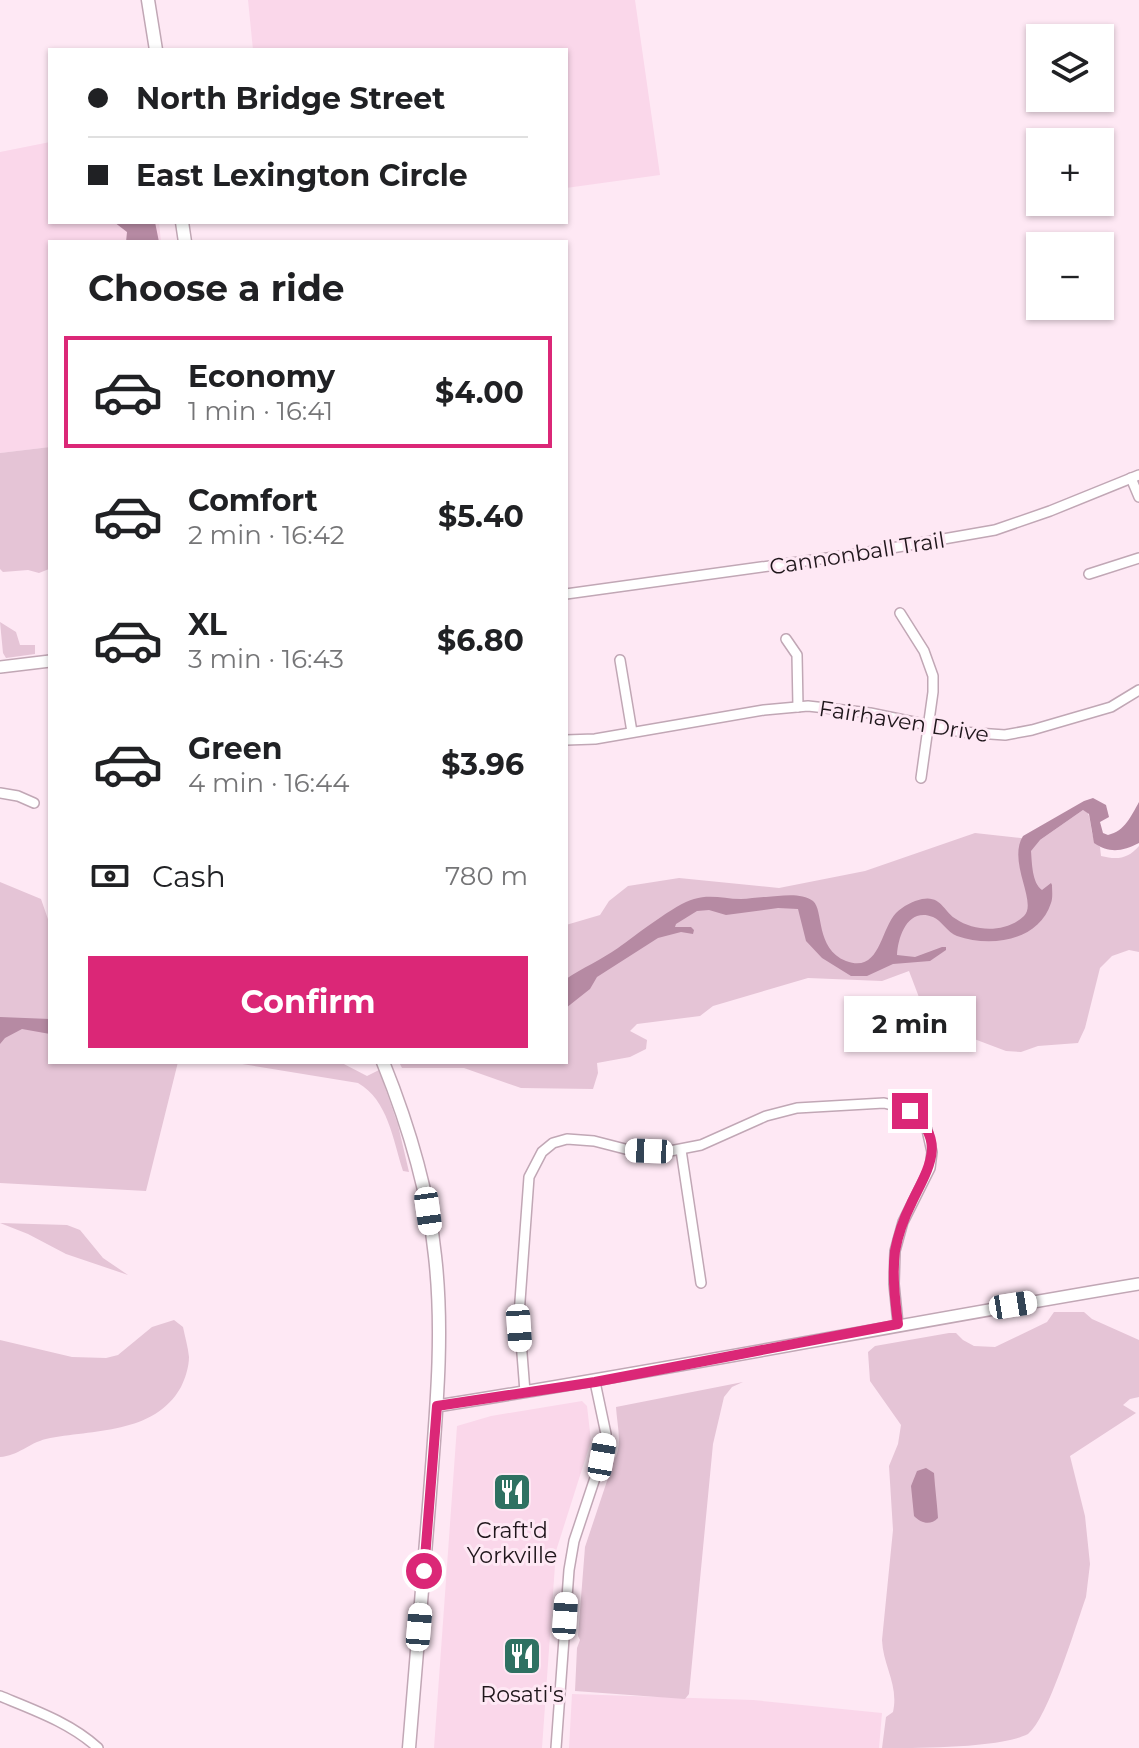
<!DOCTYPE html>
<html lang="en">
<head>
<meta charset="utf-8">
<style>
  body { margin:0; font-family:Montserrat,sans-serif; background:#f6f6f6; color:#202124; height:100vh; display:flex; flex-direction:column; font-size:30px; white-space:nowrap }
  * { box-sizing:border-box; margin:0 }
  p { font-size:26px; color:#757577 }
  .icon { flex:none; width:44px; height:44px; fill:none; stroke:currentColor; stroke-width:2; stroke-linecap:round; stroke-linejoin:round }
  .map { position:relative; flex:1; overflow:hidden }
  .details { position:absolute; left:48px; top:240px; width:520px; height:824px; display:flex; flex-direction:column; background:#fff; border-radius:0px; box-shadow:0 2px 6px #0004 }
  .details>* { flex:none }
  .guide { position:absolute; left:48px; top:48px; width:520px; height:176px; border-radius:0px; box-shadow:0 2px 6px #0004; display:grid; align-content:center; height:176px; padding:0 40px; background:#fff }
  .fabs { position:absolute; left:1026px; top:24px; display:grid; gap:16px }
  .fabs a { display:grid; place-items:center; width:88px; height:88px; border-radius:0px; background:#fff; box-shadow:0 2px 6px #0004; font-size:40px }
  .end { position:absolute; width:36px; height:36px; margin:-18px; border:10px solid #db2777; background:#fff; box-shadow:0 0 0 4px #fff }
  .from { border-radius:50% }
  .bubble { position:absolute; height:56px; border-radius:0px; background:#fff; box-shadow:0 2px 6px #0004; font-size:26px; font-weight:700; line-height:56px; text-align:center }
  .car { position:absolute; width:24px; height:48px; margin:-24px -12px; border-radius:10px; box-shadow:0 0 6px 2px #0007; background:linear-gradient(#fff 24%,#345 0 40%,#fff 0 76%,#345 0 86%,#fff 0) }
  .guide b { display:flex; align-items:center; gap:28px; height:76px; font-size:30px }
  .guide b+b { border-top:2px solid #e0e0e0 }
  .guide i { width:20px; height:20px; background:#202124 }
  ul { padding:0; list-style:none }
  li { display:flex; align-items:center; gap:24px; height:112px; margin:0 16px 12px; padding:0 24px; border:4px solid transparent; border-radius:0px }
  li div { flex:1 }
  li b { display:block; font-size:30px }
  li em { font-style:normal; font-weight:700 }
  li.current { border-color:#db2777 }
  li>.icon { width:72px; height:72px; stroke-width:1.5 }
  h2 { padding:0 40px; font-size:36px; line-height:96px }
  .pay { display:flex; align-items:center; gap:20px; height:88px; padding:0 40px; font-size:30px }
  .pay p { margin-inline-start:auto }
  .cta { display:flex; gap:16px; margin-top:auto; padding:16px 40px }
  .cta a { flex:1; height:92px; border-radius:0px; background:#db2777; color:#fff; font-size:32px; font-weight:700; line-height:92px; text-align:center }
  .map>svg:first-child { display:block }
  .built { fill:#fad7ea }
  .green { fill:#e5c4d6 }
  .water { fill:#b68aa3 }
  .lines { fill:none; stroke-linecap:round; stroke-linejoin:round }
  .minor-casing { stroke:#c1a7b5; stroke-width:12 }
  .major-casing { stroke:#c1a7b5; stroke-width:14 }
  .highway-casing { stroke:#c1a7b5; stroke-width:15 }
  .minor { stroke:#fff; stroke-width:9 }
  .major { stroke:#fff; stroke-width:11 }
  .highway { stroke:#fff; stroke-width:12 }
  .route { stroke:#db2777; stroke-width:10 }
  .labels { text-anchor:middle; stroke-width:6; stroke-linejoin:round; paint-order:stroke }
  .street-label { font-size:22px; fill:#1f161b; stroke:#fee8f4 }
  .poi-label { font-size:22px; fill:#1f161b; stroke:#fee8f4 }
</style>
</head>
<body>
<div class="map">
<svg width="1139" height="1748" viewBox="0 0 1139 1748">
  <rect width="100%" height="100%" fill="#fee8f4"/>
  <g class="built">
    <path d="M248,0H635L660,175L566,188V50H253Z"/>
    <path d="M50,142V222H159L161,242H50V447L0,453V152Z"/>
    <path d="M582,1401L587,1406L591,1441L556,1551L542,1748H434L457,1426L491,1416Z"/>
    <path d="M572,1694L753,1700L882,1713L879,1748H569Z"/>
  </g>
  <g class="green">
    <path d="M50,447L49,569L39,573L28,570L3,572L0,569V453Z"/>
    <path d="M0,622L16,632L20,645H35V654L6,658L3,653Z"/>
    <path d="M1083,810L1087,811C1093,823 1089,838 1100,847L1101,856C1117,860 1128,859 1139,846V952L1129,950L1112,956L1100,968L1085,1028L1078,1043L1038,1046L1021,1052L1006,1051L937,1025L925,1013L909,971L882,981L808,978L713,1006L700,1016L637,1024L630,1031L647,1040L646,1049L630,1057L597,1063L598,1073L593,1089L521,1088L464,1068H402L399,1062H566V925L600,915L609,901L628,886L679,878L779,888L865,871L975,833L1040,840Z"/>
    <path d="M0,882L41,899L50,925V1062H178L146,1191L0,1183Z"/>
    <path d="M230,1062H340L367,1076L379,1070L398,1125L409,1172L403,1171C393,1140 388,1100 358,1083Z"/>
    <path d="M0,1223L67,1225L80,1230L103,1258L128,1275L66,1254L28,1234Z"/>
    <path d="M1054,1312H1084L1092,1319L1139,1340V1397L1130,1399L1123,1405L1136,1413L1070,1456L1085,1516L1090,1564L1086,1597C1076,1625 1048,1719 1028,1734C1001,1748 917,1748 882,1748L886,1717L893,1712C899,1685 883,1666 882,1640L893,1530L889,1466L898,1444L901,1425L870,1381L868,1352L875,1346L949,1333H956L963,1340L974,1346L995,1347L1047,1322Z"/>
    <path d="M174,1320L183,1327C185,1337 188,1347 189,1357C189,1367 185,1379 181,1387C154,1435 93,1429 46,1439C29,1443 18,1456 0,1457V1340L72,1357L106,1358L118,1355L152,1327Z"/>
    <path d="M743,1382L732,1387L724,1397L713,1444L689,1694L685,1699L575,1691L577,1648L580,1640L578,1636L585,1547L614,1460C623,1445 617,1425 616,1407Z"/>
  </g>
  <g class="water">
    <path d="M114,222H155L159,242H126L127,232Z"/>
    <path d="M1093,798L1106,805L1109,817L1100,822L1103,833L1108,835C1125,831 1131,816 1139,802V843C1123,851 1110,854 1094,843L1089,814L1083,810L1040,840L1031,851C1032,863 1032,883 1042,890L1051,883L1052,885C1052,890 1053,898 1051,903C1039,941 991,948 957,936C947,932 942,921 933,917C908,907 898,936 897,955L915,957L942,947H946V950L930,961L893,964L867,976H851L822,958L806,941L798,909L778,908L726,915L709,910L697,911L676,924L675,927H691L694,930L693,934L681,932L658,938L597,977L590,989L566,1008V979C582,968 601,960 618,948C635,936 675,904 694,899C711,894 724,899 741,899C749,899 757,897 766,897C780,896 801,892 813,901C824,910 815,949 846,961C880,974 880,930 896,913C903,906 913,901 922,899C941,895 944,912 956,919C975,932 1006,933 1024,916C1038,902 1007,862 1023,836L1084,801Z"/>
    <path d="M0,1017L50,1019V1034L22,1029L5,1038L0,1044Z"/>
    <path d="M926,1468L934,1473C935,1488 937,1503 938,1518C930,1526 921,1523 914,1516L911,1486L917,1471Z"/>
  </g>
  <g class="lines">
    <defs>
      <g id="minor">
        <path d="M1131,478L1139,497"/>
        <path d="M1089,574L1139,558"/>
        <path d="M566,594L863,553L995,530L1050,511L1139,475"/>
        <path d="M900,613L924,651L933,676V692L921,778"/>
        <path d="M786,639L797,655L798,707"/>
        <path d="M620,660L632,732"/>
        <path d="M566,740L595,739L764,710L808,706L870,713L962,732L1005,735L1032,730L1111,707L1139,690"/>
        <path d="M0,793L18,796L34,803"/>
        <path d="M681,1150L701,1283"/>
        <path d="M525,1392L519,1315L529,1177L542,1152L553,1143L567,1139L594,1141L633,1151H670L701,1145L766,1116L797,1108L884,1103L907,1109L927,1130L932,1152L930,1168L903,1222L895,1251L894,1284L898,1324"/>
        <path d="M0,1696C34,1710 71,1723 98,1748"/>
        <path d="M556,1748L569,1570L574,1541L602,1457L606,1434L595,1382"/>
      </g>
      <g id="major">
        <path d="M0,667L50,661"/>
        <path d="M437,1406C672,1369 905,1323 1139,1284"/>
      </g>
      <g id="highway">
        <path d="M148,0L156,50"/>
        <path d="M182,222L185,242"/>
        <path d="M383,1062C408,1124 428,1188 435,1256C444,1334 436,1414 430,1493C423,1578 416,1663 409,1748"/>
      </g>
    </defs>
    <use href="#minor" class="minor-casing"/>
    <use href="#major" class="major-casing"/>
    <use href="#highway" class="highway-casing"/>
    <use href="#minor" class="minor"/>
    <use href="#major" class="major"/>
    <use href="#highway" class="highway"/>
  </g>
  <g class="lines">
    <path class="route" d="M424,1571L437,1406L595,1382L898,1324C895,1300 892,1275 895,1251C898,1235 904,1218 911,1204C927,1170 949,1141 910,1111"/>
  </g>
  <defs>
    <symbol id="restaurant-square" viewBox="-11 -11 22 22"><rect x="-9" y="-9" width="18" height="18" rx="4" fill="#2e7162" stroke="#fee8f4"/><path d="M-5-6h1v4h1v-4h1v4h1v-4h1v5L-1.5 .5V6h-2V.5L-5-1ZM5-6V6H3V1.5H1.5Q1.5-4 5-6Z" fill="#fff"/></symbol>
  </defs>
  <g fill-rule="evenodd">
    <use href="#restaurant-square" x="490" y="1470" width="44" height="44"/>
    <use href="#restaurant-square" x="500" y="1634" width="44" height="44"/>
  </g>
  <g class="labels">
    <g class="street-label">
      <text transform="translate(857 553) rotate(-9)" y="8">Cannonball Trail</text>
      <text transform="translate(904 721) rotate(9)" y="8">Fairhaven Drive</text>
    </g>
    <g class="poi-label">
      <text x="512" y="1538">Craft'd<tspan x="512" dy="25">Yorkville</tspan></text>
      <text x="522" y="1702">Rosati's</text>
    </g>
  </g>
</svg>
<div class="fabs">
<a><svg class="icon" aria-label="layers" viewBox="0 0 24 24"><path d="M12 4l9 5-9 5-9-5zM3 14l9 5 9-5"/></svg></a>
<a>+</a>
<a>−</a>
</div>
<i class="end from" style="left:424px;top:1571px"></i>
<i class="end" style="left:910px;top:1111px"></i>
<div class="bubble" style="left:844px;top:996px;width:132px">2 min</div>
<i class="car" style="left:649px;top:1151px;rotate:272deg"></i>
<i class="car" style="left:428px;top:1211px;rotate:172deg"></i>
<i class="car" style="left:1013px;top:1305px;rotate:81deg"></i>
<i class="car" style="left:519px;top:1328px;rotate:176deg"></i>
<i class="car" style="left:602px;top:1457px;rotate:10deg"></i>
<i class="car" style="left:565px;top:1616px;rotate:4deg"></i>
<i class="car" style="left:419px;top:1627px;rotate:5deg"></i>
<div class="guide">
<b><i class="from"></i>North Bridge Street</b>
<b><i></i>East Lexington Circle</b>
</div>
<section class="details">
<h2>Choose a ride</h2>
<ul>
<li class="current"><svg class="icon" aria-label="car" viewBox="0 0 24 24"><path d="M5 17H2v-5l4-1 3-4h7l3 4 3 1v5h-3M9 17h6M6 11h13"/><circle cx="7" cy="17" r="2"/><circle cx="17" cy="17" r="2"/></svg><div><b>Economy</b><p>1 min · 16:41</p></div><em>$4.00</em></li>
<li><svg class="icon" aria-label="car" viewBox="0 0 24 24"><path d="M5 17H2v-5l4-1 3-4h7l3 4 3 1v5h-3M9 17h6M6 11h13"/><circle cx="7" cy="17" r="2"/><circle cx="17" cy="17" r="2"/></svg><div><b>Comfort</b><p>2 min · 16:42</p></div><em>$5.40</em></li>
<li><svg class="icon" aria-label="car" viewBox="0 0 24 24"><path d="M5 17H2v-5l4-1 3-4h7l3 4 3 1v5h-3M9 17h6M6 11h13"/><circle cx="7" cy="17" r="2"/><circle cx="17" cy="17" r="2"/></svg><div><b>XL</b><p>3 min · 16:43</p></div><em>$6.80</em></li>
<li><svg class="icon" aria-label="car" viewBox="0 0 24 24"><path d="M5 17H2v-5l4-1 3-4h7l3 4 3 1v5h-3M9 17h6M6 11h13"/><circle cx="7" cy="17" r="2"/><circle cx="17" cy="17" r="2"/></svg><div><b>Green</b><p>4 min · 16:44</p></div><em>$3.96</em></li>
</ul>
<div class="pay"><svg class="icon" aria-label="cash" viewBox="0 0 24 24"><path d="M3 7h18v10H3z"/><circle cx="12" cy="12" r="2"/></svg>Cash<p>780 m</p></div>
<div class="cta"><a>Confirm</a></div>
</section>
</div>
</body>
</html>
